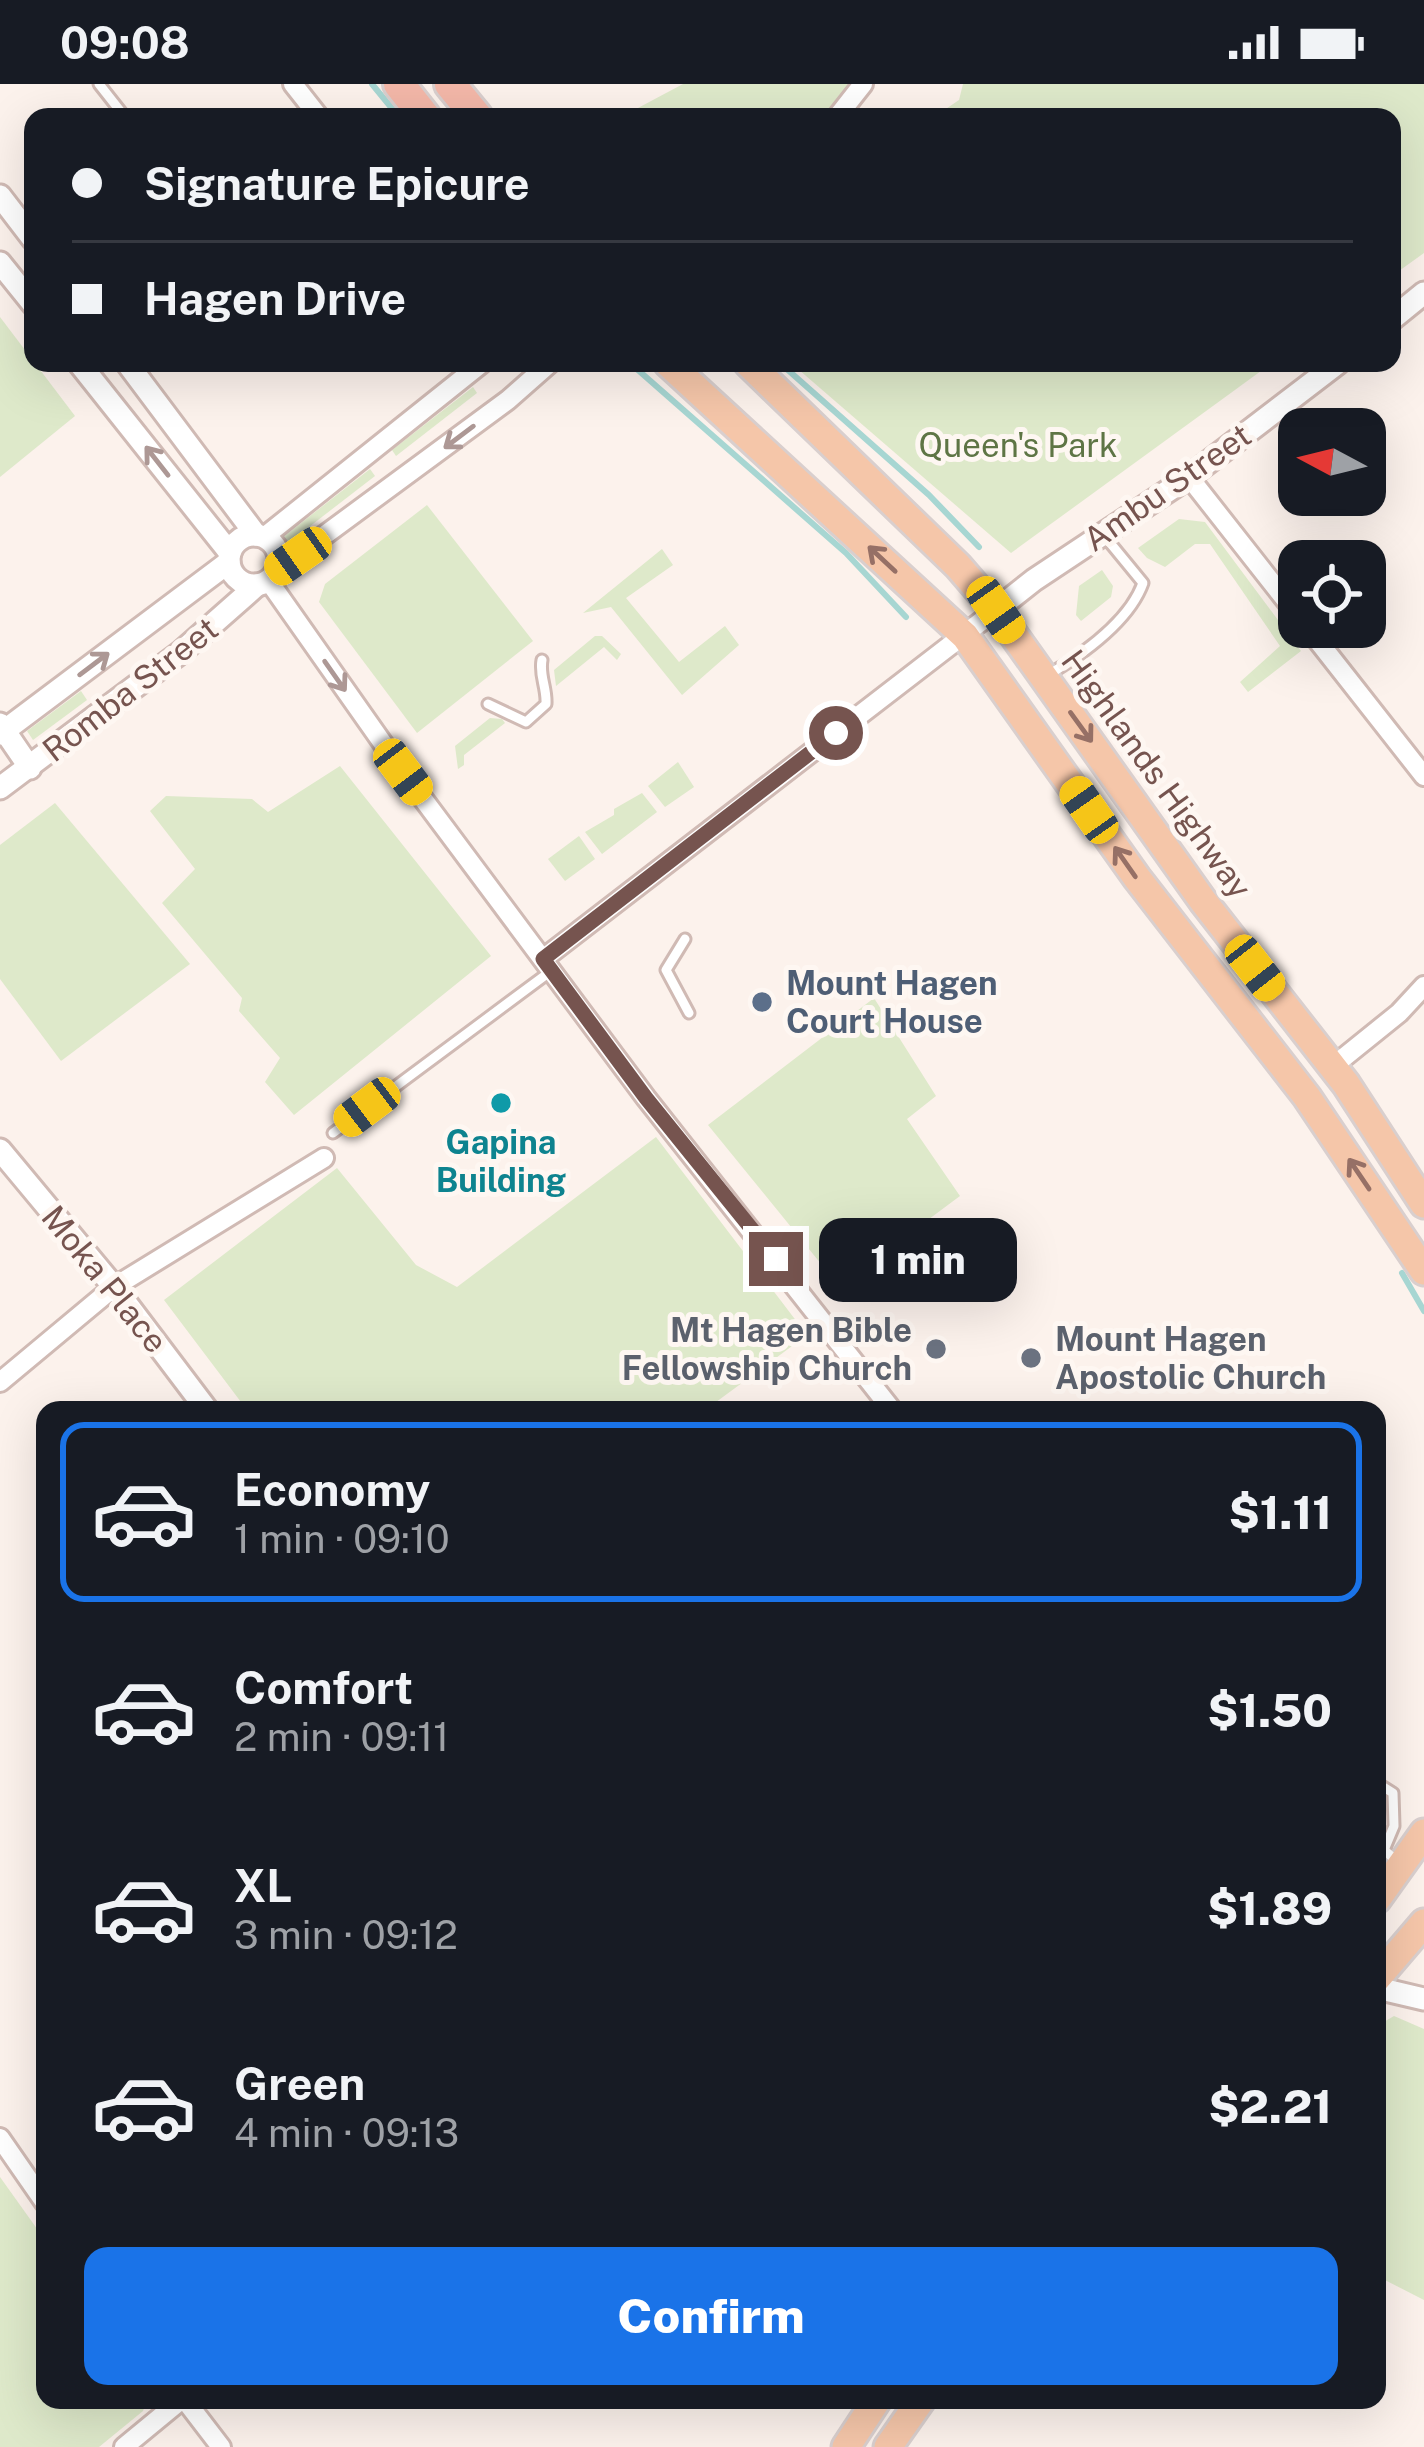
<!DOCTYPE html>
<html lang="en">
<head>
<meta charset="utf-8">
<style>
  body { margin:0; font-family:"Public Sans",sans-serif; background:#20242c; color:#f1f3f6; height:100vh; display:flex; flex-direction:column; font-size:45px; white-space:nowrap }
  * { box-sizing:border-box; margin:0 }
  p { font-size:39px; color:#9ea1a6 }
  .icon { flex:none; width:66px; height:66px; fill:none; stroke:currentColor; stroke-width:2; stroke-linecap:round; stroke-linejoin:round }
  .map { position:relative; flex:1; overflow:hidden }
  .details { position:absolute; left:36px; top:1317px; width:1350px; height:1008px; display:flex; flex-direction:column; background:#171b24; border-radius:24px; box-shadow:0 12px 48px #0002 }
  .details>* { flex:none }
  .guide { position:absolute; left:24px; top:24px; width:1377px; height:264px; border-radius:24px; box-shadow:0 12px 48px #0002; display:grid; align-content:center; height:264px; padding:0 48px; background:#171b24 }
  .needle { width:78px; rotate:277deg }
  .tools { position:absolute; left:1278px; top:324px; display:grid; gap:24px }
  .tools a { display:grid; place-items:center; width:108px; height:108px; border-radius:24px; background:#171b24; box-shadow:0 12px 48px #0002; font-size:60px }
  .end { position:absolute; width:54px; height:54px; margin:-27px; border:15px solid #76544f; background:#fff; box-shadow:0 0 0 6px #fff }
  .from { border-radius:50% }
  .bubble { position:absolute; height:84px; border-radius:24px; background:#171b24; box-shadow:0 12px 48px #0002; font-size:39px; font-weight:800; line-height:84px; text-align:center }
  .car { position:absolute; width:36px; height:72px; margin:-36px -18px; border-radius:15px; box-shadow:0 0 9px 3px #0007; background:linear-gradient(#f5c518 24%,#345 0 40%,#f5c518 0 76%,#345 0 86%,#f5c518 0) }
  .guide b { display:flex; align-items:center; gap:42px; height:114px; font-size:45px }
  .guide b+b { border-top:3px solid #363941 }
  .guide i { width:30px; height:30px; background:#f1f3f6 }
  ul { padding:21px 0 0; list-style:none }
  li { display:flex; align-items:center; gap:36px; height:180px; margin:0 24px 18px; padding:0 24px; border:6px solid transparent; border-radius:24px }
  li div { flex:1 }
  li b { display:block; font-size:45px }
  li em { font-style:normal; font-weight:800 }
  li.active { border-color:#1a73e8 }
  li>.icon { width:108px; height:108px; stroke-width:1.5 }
  .primary-button { display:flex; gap:24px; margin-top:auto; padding:24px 48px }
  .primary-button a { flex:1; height:138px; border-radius:24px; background:#1a73e8; color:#fff; font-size:48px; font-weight:800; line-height:138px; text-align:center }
  .status { display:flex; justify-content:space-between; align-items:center; height:84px; padding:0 60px; background:#171b24; direction:ltr }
  .status svg { height:33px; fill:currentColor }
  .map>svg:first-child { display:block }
  .green { fill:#dee9ca }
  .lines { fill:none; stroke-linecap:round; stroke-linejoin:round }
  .stream { stroke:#a7d6d2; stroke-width:6 }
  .service-casing { stroke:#d0bab4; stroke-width:15 }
  .minor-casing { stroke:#d0bab4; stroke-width:24 }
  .tertiary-casing { stroke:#d0bab4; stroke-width:27 }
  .primary-casing { stroke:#d9cfce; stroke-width:33 }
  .trunk-casing { stroke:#d9cfce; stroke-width:36 }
  .service { stroke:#fff; stroke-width:9 }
  .minor { stroke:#fff; stroke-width:18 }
  .tertiary { stroke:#fff; stroke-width:21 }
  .primary { stroke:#f5c6a9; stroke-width:27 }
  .trunk { stroke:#f3b7a8; stroke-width:30 }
  .oneway { stroke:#ad9895 }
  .oneway2 { stroke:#967066 }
  .route { stroke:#76544f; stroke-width:15 }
  .service-dot { fill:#5c6f8a; stroke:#fef7f2; stroke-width:4.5 }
  .culture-dot { fill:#0f9aa8; stroke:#fef7f2; stroke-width:4.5 }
  .worship-dot { fill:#6b7280; stroke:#fef7f2; stroke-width:4.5 }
  .labels { text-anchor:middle; stroke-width:10; stroke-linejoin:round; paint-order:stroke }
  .park-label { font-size:33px; fill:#5e7545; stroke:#fef7f2 }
  .street-label { font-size:33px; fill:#76544f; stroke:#fef7f2 }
  .service-label { font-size:33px; font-weight:bold; fill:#4e5e75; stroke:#fef7f2; text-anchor:start }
  .culture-label { font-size:33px; font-weight:bold; fill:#0d838f; stroke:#fef7f2 }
  .worship-label { font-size:33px; font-weight:bold; fill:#5b616d; stroke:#fef7f2; text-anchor:end }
</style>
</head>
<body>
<div class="status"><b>09:08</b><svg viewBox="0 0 49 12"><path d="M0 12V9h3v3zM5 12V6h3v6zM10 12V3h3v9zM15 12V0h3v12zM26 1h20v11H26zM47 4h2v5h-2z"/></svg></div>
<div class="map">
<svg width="1424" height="2363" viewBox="0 0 1424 2363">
  <rect width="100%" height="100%" fill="#fcf2ec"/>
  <g class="green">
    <path d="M683,0H871L853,33H621Z"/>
    <path d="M963,0H1424V169L1392,192V33H934L959,16Z"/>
    <path d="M0,233L75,332L0,393Z"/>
    <path d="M791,279H1272L1011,469Z"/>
    <path d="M473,303L477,309L396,372L392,366Z"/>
    <path d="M370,385L375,392L283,463L278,457Z"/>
    <path d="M427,421L533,557L417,649L319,518L325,500Z"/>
    <path d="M1179,435L1205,438L1301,567L1248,608L1240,598L1280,562L1210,460H1195L1165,483L1147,474L1138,464Z"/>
    <path d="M662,465L673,481L626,514L679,578L725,542L739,561L682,611L611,523L583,529Z"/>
    <path d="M1102,486L1113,502L1111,513L1081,537L1076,531L1079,502Z"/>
    <path d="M595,552H602L621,570L617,576L604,563L556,602L554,586Z"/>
    <path d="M81,607L87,616L33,656L27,647Z"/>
    <path d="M490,634L502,635L505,639L464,671V681L458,685L455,662Z"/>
    <path d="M678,678L694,703L665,723L648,702Z"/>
    <path d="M340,682L491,872L294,1031L265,998L280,974L239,927L242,914L162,819L195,785L150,727L166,712L252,715L268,728Z"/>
    <path d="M642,709L657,728L602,770L585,748L614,731V725Z"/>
    <path d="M55,719L190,880L61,977L0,895V761Z"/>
    <path d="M579,752L595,775L565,797L548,775Z"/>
    <path d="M874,914L936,1012L907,1035L960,1112L839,1202L708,1041Z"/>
    <path d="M656,1053L807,1251L712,1321L711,1326H247L164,1216L337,1084L416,1181L457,1203Z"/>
    <path d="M1394,1932L1424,1945V2216L1377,2192V1942Z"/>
    <path d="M0,2093L45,2156V2316H147L143,2327L99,2363H0Z"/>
  </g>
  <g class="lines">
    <g class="stream">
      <path d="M372,0L399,33"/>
      <path d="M630,279L846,469L906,533"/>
      <path d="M780,279L929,411L979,463"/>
      <path d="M1402,1189L1424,1227"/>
    </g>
    <defs>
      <g id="service">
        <path d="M99,0L125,33"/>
        <path d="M1048,591C1083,570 1129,538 1143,499L1102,449"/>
        <path d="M488,620L526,638L546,620C547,603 539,592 542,576"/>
        <path d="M685,855L666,886L689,929"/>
        <path d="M333,1049L551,887"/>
        <path d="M1377,1699L1393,1709L1394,1742L1384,1766L1398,1778"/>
      </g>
      <g id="minor">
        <path d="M293,0L319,33"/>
        <path d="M837,33L863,0"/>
        <path d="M1189,393L1299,533"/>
        <path d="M264,453L482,279"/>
        <path d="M276,487L508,316L550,279"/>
        <path d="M268,496L403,688L646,1014L892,1326"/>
        <path d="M1307,543L1424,692"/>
        <path d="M543,875L996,526"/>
        <path d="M1332,983L1399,929L1424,902"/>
        <path d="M0,1298L114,1203L324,1074"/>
        <path d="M0,2054L45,2119"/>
        <path d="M185,2316L221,2363"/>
        <path d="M124,2363L181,2316"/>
      </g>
      <g id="tertiary">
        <path d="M0,112L33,155"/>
        <path d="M0,179L33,220"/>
        <path d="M1392,235L1424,209"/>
        <path d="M79,279L230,469"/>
        <path d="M127,279L256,451"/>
        <circle cx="254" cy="476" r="25"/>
        <path d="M996,526L1034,496L1189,393L1338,279"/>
        <path d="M0,640L30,684"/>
        <path d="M0,650L229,478"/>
        <path d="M0,704L180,569L257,501"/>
        <path d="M0,1066L114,1203L207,1326"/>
        <path d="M1377,1904L1424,1915"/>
      </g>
      <g id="primary">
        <path d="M668,279L965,552L1137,794L1307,1013L1424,1187"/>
        <path d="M748,279L958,482L996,526L1203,817L1346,1000L1424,1120"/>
        <path d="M1377,1815L1424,1749"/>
        <path d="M1377,1894L1424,1839"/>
        <path d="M846,2363L877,2316"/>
        <path d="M888,2363L921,2316"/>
      </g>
      <g id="trunk">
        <path d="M399,0L425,33"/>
        <path d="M450,0L477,33"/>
      </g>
    </defs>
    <use href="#service" class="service-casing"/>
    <use href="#minor" class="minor-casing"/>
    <use href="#tertiary" class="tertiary-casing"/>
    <use href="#primary" class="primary-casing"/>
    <use href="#trunk" class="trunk-casing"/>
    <use href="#service" class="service"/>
    <use href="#minor" class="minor"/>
    <use href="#tertiary" class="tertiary"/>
    <use href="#primary" class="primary"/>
    <use href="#trunk" class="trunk"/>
  </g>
  <defs><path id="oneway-shaft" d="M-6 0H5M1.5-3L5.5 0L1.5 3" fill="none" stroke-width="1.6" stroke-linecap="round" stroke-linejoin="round" transform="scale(3)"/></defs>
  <g class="oneway">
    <use href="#oneway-shaft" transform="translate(459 353) rotate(143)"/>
    <use href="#oneway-shaft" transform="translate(157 377) rotate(-128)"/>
    <use href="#oneway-shaft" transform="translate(94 580) rotate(-37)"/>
    <use href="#oneway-shaft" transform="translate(335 592) rotate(55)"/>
  </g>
  <g class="oneway2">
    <use href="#oneway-shaft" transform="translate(882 475) rotate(-137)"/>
    <use href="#oneway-shaft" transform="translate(1081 643) rotate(54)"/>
    <use href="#oneway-shaft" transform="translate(1125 778) rotate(-125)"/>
    <use href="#oneway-shaft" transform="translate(1359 1090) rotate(-124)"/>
  </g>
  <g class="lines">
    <path class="route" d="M776,1175L646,1014L543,875L836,649"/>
  </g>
  <circle class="service-dot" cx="762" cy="918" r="12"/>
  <circle class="culture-dot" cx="501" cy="1019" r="12"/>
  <g class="worship-dot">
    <circle cx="936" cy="1265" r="12"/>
    <circle cx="1031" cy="1274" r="12"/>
  </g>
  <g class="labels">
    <g class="park-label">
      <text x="1018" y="373">Queen's Park</text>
    </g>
    <g class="street-label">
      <text transform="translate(1167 403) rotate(-35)" y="12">Ambu Street</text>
      <text transform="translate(130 605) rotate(-38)" y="12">Romba Street</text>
      <text transform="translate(1157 690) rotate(54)" y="12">Highlands Highway</text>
      <text transform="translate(105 1195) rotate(51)" y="12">Moka Place</text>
    </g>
    <g class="service-label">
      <text x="786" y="911">Mount Hagen<tspan x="786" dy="38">Court House</tspan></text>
    </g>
    <g class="culture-label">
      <text x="501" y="1070">Gapina<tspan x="501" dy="38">Building</tspan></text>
    </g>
    <g class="worship-label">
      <text x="912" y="1258">Mt Hagen Bible<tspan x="912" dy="38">Fellowship Church</tspan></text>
      <text x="1055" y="1267" text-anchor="start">Mount Hagen<tspan x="1055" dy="38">Apostolic Church</tspan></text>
    </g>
  </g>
</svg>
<div class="tools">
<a><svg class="needle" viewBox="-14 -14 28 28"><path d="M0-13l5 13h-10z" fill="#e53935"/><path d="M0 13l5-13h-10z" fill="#9ea1a6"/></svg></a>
<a><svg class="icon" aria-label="locate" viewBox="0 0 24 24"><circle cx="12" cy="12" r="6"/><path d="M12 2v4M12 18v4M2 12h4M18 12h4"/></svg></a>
</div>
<i class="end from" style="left:836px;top:649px"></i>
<i class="end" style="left:776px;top:1175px"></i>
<div class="bubble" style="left:819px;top:1134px;width:198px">1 min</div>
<i class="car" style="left:298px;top:472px;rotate:235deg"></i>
<i class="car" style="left:996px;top:526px;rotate:145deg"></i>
<i class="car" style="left:403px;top:688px;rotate:143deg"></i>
<i class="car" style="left:1089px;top:726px;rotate:325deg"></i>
<i class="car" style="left:1255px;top:884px;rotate:142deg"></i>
<i class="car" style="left:367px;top:1023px;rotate:233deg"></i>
<div class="guide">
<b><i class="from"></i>Signature Epicure</b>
<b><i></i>Hagen Drive</b>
</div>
<section class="details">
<ul>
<li class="active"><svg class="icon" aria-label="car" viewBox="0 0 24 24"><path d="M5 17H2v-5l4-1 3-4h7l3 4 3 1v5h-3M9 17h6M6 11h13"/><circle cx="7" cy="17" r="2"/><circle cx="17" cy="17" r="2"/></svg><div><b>Economy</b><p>1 min · 09:10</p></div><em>$1.11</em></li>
<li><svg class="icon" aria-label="car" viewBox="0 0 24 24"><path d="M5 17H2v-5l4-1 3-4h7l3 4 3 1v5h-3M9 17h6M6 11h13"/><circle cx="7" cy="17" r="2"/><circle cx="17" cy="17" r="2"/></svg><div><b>Comfort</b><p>2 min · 09:11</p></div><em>$1.50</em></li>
<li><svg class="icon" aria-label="car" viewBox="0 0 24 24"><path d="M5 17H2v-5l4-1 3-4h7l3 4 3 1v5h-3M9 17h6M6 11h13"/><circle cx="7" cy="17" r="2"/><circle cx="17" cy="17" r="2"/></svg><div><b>XL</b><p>3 min · 09:12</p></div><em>$1.89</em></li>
<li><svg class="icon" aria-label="car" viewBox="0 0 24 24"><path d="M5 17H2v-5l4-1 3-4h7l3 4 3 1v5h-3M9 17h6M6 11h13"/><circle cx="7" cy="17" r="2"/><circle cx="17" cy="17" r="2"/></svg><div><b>Green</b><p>4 min · 09:13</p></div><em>$2.21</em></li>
</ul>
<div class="primary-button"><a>Confirm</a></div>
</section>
</div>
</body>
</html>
